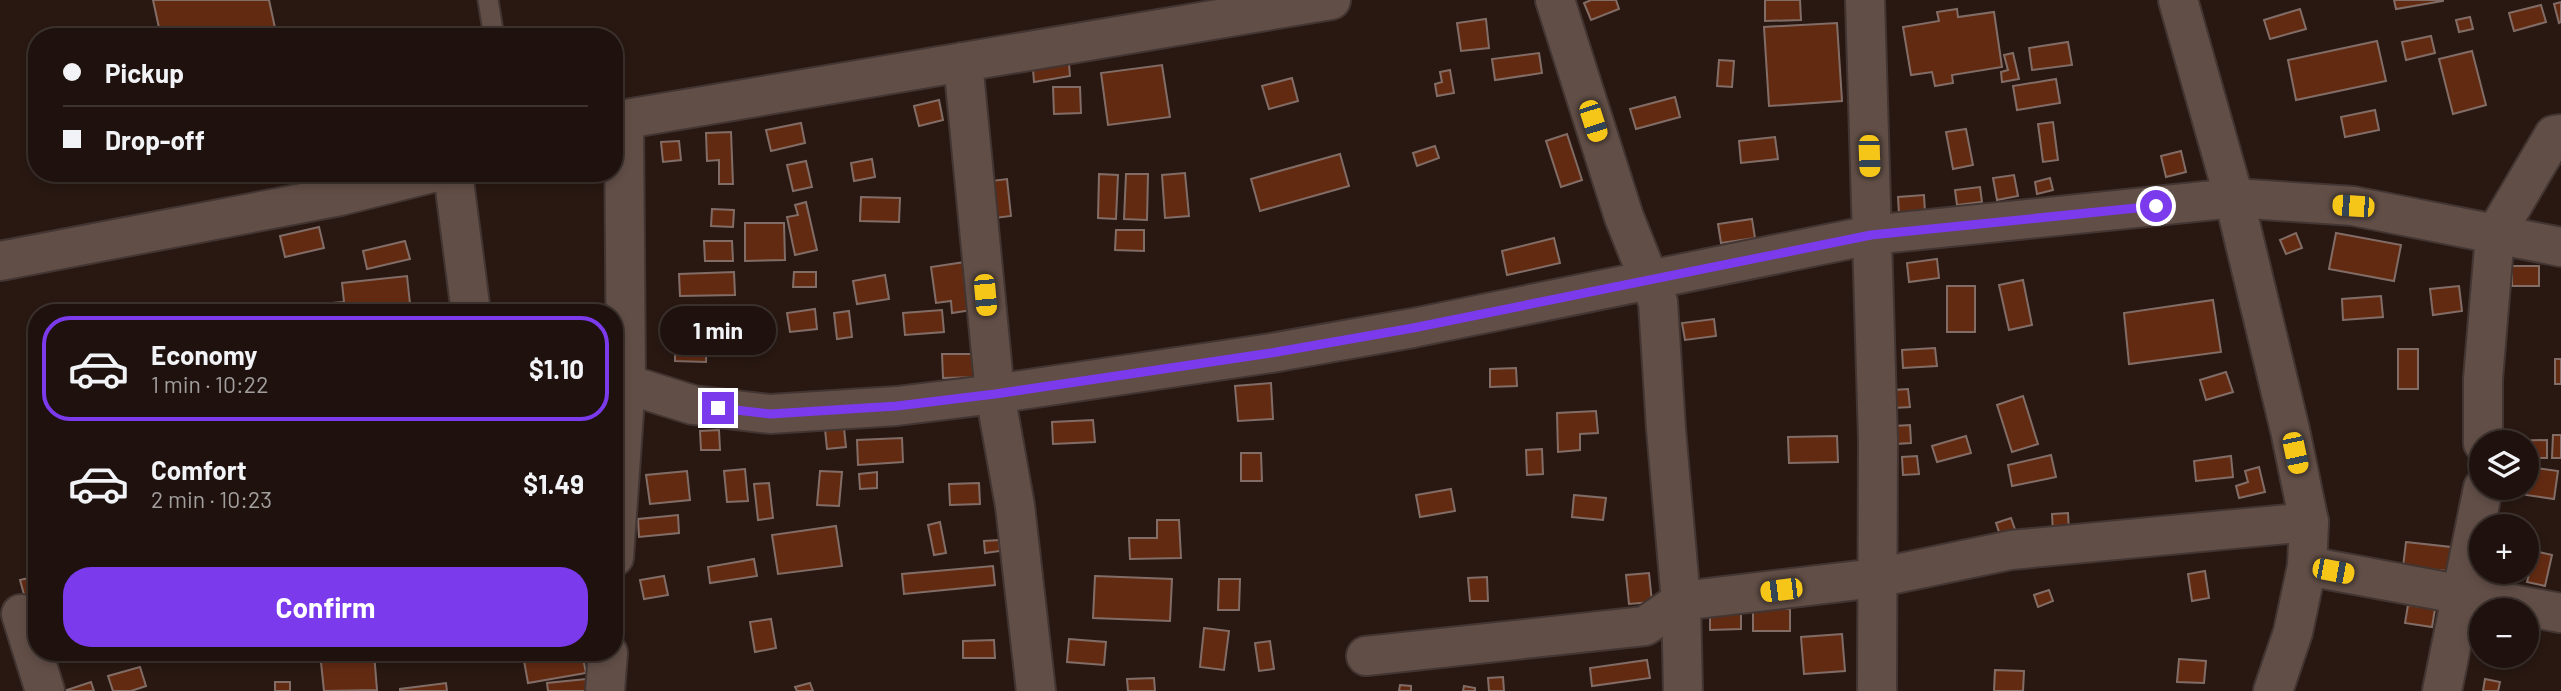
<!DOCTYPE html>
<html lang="en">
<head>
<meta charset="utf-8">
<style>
  body { margin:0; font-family:Barlow,sans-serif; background:#2c201c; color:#f1f3f6; height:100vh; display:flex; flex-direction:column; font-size:26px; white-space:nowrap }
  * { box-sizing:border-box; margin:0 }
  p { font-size:23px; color:#a19e9e }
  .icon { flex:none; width:38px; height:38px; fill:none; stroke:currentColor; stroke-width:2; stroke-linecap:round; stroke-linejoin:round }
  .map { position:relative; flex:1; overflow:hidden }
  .sheet { position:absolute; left:28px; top:304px; width:595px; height:357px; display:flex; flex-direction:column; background:#1f120e; border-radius:28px; box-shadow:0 4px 10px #0003,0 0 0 2px #3c322e }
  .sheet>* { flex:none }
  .hud { position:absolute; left:28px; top:28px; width:595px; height:154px; border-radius:28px; box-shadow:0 4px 10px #0003,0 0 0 2px #3c322e; display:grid; align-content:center; height:154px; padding:0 35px; background:#1f120e }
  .fabs { position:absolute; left:2469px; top:430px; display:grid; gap:14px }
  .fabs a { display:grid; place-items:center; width:70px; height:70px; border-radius:50%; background:#1f120e; box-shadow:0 4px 10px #0003,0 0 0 2px #3c322e; font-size:35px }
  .end { position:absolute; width:32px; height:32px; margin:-16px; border:9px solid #7c3aed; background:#fff; box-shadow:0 0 0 4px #fff }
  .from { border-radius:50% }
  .bubble { position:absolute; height:49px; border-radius:24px; background:#1f120e; box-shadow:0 4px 10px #0003,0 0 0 2px #3c322e; font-size:23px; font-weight:700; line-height:49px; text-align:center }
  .car { position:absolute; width:21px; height:42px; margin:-21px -10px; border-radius:9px; box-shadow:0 0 5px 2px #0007; background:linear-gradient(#f5c518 24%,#345 0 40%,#f5c518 0 76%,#345 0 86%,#f5c518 0) }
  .hud b { display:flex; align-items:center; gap:24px; height:66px; font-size:26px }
  .hud b+b { border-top:2px solid #3c322e }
  .hud i { width:18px; height:18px; background:#f1f3f6 }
  ul { padding:12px 0 0; list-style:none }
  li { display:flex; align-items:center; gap:21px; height:105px; margin:0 14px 10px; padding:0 21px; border:4px solid transparent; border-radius:28px }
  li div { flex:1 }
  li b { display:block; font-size:26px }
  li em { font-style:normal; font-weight:700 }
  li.on { border-color:#7c3aed }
  li>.icon { width:63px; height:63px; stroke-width:1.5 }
  .primary-button { display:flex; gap:14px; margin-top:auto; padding:14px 35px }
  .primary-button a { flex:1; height:80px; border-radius:28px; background:#7c3aed; color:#fff; font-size:28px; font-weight:700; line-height:80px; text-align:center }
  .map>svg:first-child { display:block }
  .building { fill:#632a12; stroke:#826d66; stroke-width:2 }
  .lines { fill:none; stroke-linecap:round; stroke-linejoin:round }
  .lane-casing { stroke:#423532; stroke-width:23 }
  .street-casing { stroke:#423532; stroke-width:42 }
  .lane { stroke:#614e47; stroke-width:19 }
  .street { stroke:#614e47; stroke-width:38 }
  .route { stroke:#7c3aed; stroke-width:9 }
</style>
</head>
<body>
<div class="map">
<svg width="2561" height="691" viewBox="0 0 2561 691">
  <rect width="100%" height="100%" fill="#291812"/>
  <g class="building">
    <path d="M153,0H269L277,37H161Z"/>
    <path d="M1591,0H1616L1619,9L1591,20L1584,3Z"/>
    <path d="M1765,0H1800L1801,20L1765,21Z"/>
    <path d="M2394,0H2443V1L2396,9Z"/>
    <path d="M2561,2V22L2559,23L2554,4Z"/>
    <path d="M2541,5L2546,22L2514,31L2509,13Z"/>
    <path d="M1957,9L1958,17L1994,12L2002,67L1952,75L1953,83L1935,86L1932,72L1911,75L1903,27L1939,21L1937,12Z"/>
    <path d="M2300,9L2306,29L2270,39L2264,20Z"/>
    <path d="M2470,17L2473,29L2459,32L2456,20Z"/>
    <path d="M1486,19L1489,48L1461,51L1457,23Z"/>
    <path d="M1837,23L1842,101L1769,106L1764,27Z"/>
    <path d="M2431,36L2435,53L2406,60L2402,42Z"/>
    <path d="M2377,41L2386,81L2296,100L2288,60Z"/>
    <path d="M2068,42L2072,65L2032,70L2029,48Z"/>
    <path d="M2472,51L2486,105L2453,114L2439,59Z"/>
    <path d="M1539,53L1542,73L1495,80L1492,59Z"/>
    <path d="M2013,53L2019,79L2002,82L2001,72L2008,70L2004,55Z"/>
    <path d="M1719,60L1734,61L1732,87L1717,86Z"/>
    <path d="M1069,64L1070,76L1034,82L1033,69Z"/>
    <path d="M1162,65L1170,117L1108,125L1101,73Z"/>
    <path d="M1450,70L1454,93L1437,96L1435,84L1442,82L1440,72Z"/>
    <path d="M1292,78L1298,101L1269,109L1262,86Z"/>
    <path d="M2056,79L2060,103L2017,110L2013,86Z"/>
    <path d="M1053,87H1080L1081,113L1054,114Z"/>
    <path d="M1675,97L1680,117L1636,129L1630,109Z"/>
    <path d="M939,100L943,120L919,126L914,106Z"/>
    <path d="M2375,110L2379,130L2345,137L2341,117Z"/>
    <path d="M2053,122L2058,160L2043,162L2038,124Z"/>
    <path d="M801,123L805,143L771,151L766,130Z"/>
    <path d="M1966,129L1973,165L1953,169L1946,132Z"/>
    <path d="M731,132L733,184H719V160L707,161L706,133Z"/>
    <path d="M1567,134L1582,180L1561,187L1546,141Z"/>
    <path d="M1775,137L1778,159L1741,163L1739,141Z"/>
    <path d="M679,141L681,160L663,162L661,142Z"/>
    <path d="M1435,146L1439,158L1417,166L1413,153Z"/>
    <path d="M2181,151L2186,172L2166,177L2161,156Z"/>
    <path d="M1340,154L1349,186L1260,211L1251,179Z"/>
    <path d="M872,159L875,177L854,181L851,163Z"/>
    <path d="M806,161L812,187L793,191L787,165Z"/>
    <path d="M1185,173L1189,216L1165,218L1162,175Z"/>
    <path d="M1099,174L1118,175L1116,219L1098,218Z"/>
    <path d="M1126,174H1148L1147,220L1124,219Z"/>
    <path d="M2014,175L2018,196L1997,200L1993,178Z"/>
    <path d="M2050,178L2053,190L2037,194L2035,182Z"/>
    <path d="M1007,179L1011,216L995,218L991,181Z"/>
    <path d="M1980,187L1982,202L1957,205L1955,190Z"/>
    <path d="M1924,195L1925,212L1899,214L1898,197Z"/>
    <path d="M861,197L900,198L899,222L860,221Z"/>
    <path d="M806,202L817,250L795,255L787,217L798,215L795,205Z"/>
    <path d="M712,209L734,210L733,227L711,226Z"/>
    <path d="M1752,219L1755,238L1721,243L1718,224Z"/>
    <path d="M745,223H784L785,260L745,261Z"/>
    <path d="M319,227L324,248L285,257L280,236Z"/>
    <path d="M1116,230H1144V251L1115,250Z"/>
    <path d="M2296,233L2302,248L2286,254L2280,240Z"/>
    <path d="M2336,233L2401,245L2394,281L2329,269Z"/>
    <path d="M1554,238L1560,263L1507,275L1502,251Z"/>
    <path d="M405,241L410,259L367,269L363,251Z"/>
    <path d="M704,241H732L733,261H705Z"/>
    <path d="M1937,259L1939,278L1909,282L1907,263Z"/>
    <path d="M965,262L972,310L952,313L951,301L936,303L931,267Z"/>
    <rect x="2512" y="266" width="27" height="20"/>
    <path d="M734,272L735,295L680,296L679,274Z"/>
    <path d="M794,272H816V287H793Z"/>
    <path d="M885,275L889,299L857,304L853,281Z"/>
    <path d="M407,276L411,313H334L333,303L344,302L342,283Z"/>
    <path d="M2023,280L2032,325L2009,330L1999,285Z"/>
    <rect x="1947" y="286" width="28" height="46"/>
    <path d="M2459,286L2462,311L2433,315L2430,289Z"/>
    <path d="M2381,296L2383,317L2343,320L2342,299Z"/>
    <path d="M2213,300L2221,352L2129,364L2124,313Z"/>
    <path d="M435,307L436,313H421V309Z"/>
    <path d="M322,308L323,313H301V312Z"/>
    <path d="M815,309L817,329L790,332L787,313Z"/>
    <path d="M942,310L944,332L905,335L903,313Z"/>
    <path d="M849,311L852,337L837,339L834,313Z"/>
    <path d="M1714,319L1716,336L1685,340L1682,323Z"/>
    <path d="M675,337L707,338L706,362L675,361Z"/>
    <path d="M1935,348L1937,366L1903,368L1902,350Z"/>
    <rect x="2398" y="349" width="20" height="40"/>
    <path d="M942,354H981V377L943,378Z"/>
    <rect x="2555" y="359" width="6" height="25"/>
    <path d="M1516,368L1517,386L1490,387V369Z"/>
    <path d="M2226,372L2233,392L2206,400L2200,380Z"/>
    <path d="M1271,383L1273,419L1238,421L1235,386Z"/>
    <path d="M1908,389L1910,407L1894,408L1893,390Z"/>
    <path d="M2023,396L2038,444L2012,452L1997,405Z"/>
    <path d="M1596,411L1598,433L1580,434V450L1558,452L1557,413Z"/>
    <path d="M1093,420L1095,442L1053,444L1052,422Z"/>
    <path d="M1910,425L1911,443L1896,444L1894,426Z"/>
    <path d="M844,428L846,447L827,449L825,429Z"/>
    <path d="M719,430L720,450H701L700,431Z"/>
    <path d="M2553,435H2561V458H2552Z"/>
    <path d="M1837,436L1838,462L1789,463L1788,437Z"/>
    <path d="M1966,436L1971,453L1937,462L1932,446Z"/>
    <path d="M902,438L903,462L858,465L857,440Z"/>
    <path d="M2547,440V458H2527V443H2506V441Z"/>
    <path d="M1542,449L1543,474L1527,475L1526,450Z"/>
    <path d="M1241,453H1261L1262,481H1241Z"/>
    <path d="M2051,455L2056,477L2012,486L2008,465Z"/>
    <path d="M1917,456L1919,474L1903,475L1902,457Z"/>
    <path d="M2231,456L2233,477L2196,481L2194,461Z"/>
    <path d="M2259,467L2265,492L2239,498L2236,486L2248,482L2245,471Z"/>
    <path d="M2530,467L2558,471L2554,499L2526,495Z"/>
    <path d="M745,469L748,501L727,502L724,471Z"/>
    <path d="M687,471L690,500L650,504L646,475Z"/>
    <path d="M820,471L842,472L839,506L817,505Z"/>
    <path d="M877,472V488L860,489L859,474Z"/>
    <path d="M769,483L773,518L758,520L754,484Z"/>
    <path d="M979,483L980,504L950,505L949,484Z"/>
    <path d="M1451,489L1455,511L1420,517L1416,495Z"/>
    <path d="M1574,495L1606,498L1603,520L1572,517Z"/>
    <path d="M2068,513L2069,532L2053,533L2052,514Z"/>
    <path d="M678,515L679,533L639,537L638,519Z"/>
    <path d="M2011,518L2017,535L2002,541L1996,523Z"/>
    <path d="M1157,520H1179L1181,558L1130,559L1129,538H1157Z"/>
    <path d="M940,522L946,553L934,555L928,525Z"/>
    <path d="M836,526L842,566L778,574L772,535Z"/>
    <path d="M999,540L1000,551L985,553L984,541Z"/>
    <path d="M2406,542L2451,547L2448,571L2403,567Z"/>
    <path d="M2535,551L2552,555L2545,586L2527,582Z"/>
    <path d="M754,559L757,576L710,583L708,567Z"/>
    <path d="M993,566L995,585L904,594L902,574Z"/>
    <path d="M2205,571L2209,598L2192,601L2188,574Z"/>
    <path d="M1649,573L1652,602L1629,604L1626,575Z"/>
    <path d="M37,576V595L25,598L20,580Z"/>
    <path d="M664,576L668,595L644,599L640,580Z"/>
    <path d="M1095,576L1172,579L1170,621L1093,618Z"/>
    <path d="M1487,577L1488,601H1470L1468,578Z"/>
    <path d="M1219,579H1240L1239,610H1218Z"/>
    <path d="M2049,590L2053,601L2038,607L2034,595Z"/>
    <path d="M2408,605L2435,609L2432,627L2405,623Z"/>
    <path d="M1741,609V629L1710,630V610Z"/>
    <rect x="1753" y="609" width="37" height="22"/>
    <path d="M771,619L776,648L755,652L750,622Z"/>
    <path d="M1204,628L1229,631L1224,670L1200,667Z"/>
    <path d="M1842,634L1845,671L1804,674L1801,637Z"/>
    <path d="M2527,634L2532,635L2528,652H2527Z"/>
    <path d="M1069,639L1106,642L1104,665L1067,662Z"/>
    <path d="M994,640L995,658H963V641Z"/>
    <path d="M1270,641L1274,669L1259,671L1255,643Z"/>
    <path d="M88,653H112V660L88,658Z"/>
    <path d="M320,653H374L377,690L324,691Z"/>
    <path d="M535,653H582L586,673L528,683L523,655Z"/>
    <path d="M2179,659L2206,661L2204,683L2177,682Z"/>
    <path d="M1647,660L1650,678L1592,686L1590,668Z"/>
    <path d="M140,667L146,686L131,691H113L108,676Z"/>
    <path d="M1995,670L2024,671L2023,691H1994Z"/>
    <path d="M1503,677L1504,691H1489L1488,678Z"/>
    <path d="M1154,678L1155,691H1128L1127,679Z"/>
    <path d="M586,679L587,691H548L547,683Z"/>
    <path d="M2485,679L2500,682L2498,691H2483Z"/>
    <path d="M91,682L94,691H67V690Z"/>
    <rect x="275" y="682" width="15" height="9"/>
    <path d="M446,683L447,691H400V689Z"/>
    <path d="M810,683L813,691H797L795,687Z"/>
    <path d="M1400,685L1411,686V691H1399Z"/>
    <path d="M1464,686L1475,688V691H1463Z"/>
  </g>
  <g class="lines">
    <defs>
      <path id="lane" d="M488,0L494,37"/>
      <g id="street">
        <path d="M1555,0L1624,217L1658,302L1666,429L1681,601L1683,691"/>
        <path d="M1865,0L1878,440L1877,691"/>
        <path d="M2178,0L2234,198L2290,430L2309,522L2307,566L2293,632L2273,691"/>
        <path d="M963,62L995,394L1015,506L1036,691"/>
        <path d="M614,121L1331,0"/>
        <path d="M453,173L471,313"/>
        <path d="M0,261L340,196L432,173"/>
        <path d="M614,384H626L693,405L770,414L897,406L995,394L1271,353L1413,328L1871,235L2234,198L2353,206L2561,247"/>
        <path d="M2483,443V379L2495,235L2554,135L2561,134"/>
        <path d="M614,557L626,384L624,119"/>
        <path d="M2307,566L2561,613"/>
        <path d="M21,614L45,691"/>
        <path d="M1366,656L1645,626L1681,601L1876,578L2011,550L2309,522"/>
        <path d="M605,691L608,653"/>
        <path d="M2442,691L2483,488"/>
      </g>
    </defs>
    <use href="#lane" class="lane-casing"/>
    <use href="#street" class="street-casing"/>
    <use href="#lane" class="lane"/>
    <use href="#street" class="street"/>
  </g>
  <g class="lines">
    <path class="route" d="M718,408L770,414L897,406L995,394L1271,353L1413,328L1871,235L2156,206"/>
  </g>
</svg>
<div class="fabs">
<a><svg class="icon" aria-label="layers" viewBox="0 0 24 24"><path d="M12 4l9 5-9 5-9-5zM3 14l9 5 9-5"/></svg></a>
<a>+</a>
<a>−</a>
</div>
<i class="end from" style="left:2156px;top:206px"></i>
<i class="end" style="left:718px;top:408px"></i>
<div class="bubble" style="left:660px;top:306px;width:116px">1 min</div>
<i class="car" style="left:1593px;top:121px;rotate:162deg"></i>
<i class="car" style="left:1869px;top:156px;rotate:178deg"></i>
<i class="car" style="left:2353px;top:206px;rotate:274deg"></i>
<i class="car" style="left:985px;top:295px;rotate:175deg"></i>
<i class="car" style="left:2295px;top:453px;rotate:168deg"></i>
<i class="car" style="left:2333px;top:571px;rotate:101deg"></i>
<i class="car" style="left:1781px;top:590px;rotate:263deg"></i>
<div class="hud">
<b><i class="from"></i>Pickup</b>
<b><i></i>Drop-off</b>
</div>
<section class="sheet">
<ul>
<li class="on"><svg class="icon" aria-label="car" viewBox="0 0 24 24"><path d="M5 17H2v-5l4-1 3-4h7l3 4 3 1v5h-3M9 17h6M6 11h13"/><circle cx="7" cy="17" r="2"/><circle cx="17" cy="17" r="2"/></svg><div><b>Economy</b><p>1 min · 10:22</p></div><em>$1.10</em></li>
<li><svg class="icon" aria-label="car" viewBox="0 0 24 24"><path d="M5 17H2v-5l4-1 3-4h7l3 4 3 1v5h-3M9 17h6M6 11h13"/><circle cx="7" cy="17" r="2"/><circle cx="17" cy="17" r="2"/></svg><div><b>Comfort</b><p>2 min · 10:23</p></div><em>$1.49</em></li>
</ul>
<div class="primary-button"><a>Confirm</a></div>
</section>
</div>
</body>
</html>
